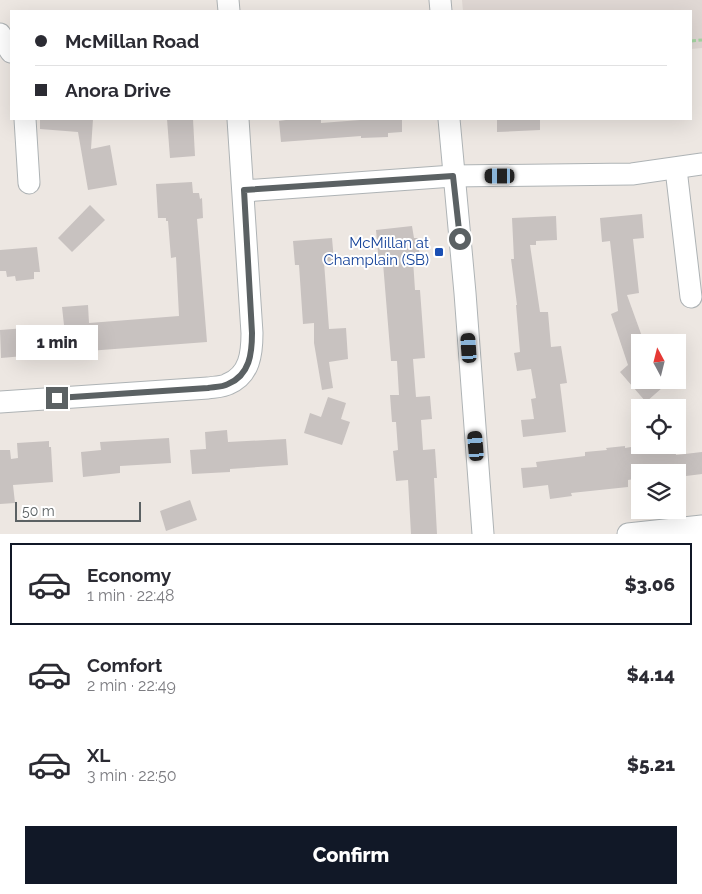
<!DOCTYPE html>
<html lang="en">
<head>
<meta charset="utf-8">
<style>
  body { margin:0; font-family:Raleway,sans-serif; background:#f2f2f3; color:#2b2b33; height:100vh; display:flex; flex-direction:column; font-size:19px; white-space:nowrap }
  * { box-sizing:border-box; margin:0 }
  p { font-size:16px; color:#7c7c81 }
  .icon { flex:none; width:28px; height:28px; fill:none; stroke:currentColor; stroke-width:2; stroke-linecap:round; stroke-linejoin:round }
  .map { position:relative; height:534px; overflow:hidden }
  .drawer { display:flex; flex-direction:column; background:#fff; flex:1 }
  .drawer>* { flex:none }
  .banner { position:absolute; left:10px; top:10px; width:682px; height:110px; border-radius:0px; box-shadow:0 5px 20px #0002; display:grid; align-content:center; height:110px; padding:0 25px; background:#fff }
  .needle { width:32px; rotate:353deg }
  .buttons { position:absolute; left:631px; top:334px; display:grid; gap:10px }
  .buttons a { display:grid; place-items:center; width:55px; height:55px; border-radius:0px; background:#fff; box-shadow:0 5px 20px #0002; font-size:25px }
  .scale { position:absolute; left:15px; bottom:12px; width:126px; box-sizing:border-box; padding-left:5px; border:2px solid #5b6163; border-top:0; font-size:14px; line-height:18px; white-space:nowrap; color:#5b6163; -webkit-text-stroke:4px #fff; paint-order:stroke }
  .end { position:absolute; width:22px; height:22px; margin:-11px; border:6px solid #5b6163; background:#fff; box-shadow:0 0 0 2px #fff }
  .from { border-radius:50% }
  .bubble { position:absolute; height:35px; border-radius:0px; background:#fff; box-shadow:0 5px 20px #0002; font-size:16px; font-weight:800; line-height:35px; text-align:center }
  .car { position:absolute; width:15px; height:30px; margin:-15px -8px; border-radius:6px; box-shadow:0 0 4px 1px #0007; background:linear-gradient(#222 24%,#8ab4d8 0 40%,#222 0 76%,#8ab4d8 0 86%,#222 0) }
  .banner b { display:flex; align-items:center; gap:18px; height:48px; font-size:19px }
  .banner b+b { border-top:1px solid #e1e1e2 }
  .banner i { width:12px; height:12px; background:#2b2b33 }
  ul { padding:9px 0 0; list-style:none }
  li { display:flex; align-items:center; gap:15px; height:82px; margin:0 10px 8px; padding:0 15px; border:2px solid transparent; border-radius:0px }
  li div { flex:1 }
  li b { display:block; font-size:19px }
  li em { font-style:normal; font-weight:800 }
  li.on { border-color:#111827 }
  li>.icon { width:45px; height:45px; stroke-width:1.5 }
  .cta { display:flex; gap:10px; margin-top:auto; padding:10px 25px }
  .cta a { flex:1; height:58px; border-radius:0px; background:#111827; color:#fff; font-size:20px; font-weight:800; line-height:58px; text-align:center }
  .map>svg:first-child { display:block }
  .education { fill:#e0d8d4 }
  .building { fill:#c8c2c0 }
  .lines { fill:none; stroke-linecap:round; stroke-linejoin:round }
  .minor-casing { stroke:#aeb3b5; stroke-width:23 }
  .path { stroke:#a6d6a3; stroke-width:3; stroke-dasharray:5 2.5; stroke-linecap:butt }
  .minor { stroke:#fff; stroke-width:21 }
  .route { stroke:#5b6163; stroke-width:6 }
  .transit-dot { fill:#1a4fb4; stroke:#fff; stroke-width:2 }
  .labels { text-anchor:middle; stroke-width:4; stroke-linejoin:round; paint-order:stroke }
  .transit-label { font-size:15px; fill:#164399; stroke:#fff; text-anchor:end }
</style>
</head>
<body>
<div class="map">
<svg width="702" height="534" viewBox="0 0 702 534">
  <rect width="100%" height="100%" fill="#ede7e2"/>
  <path class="education" d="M462,0H702V48L691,49V11H463Z"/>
  <g class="building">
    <path d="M40,119H93L91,149L110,145L117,185L88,190L78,132L40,129Z"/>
    <path d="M167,119H193L195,156L170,158Z"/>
    <path d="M293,119H321V123L360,120V119H402V132L388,133V137L361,138V136L281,142L279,121Z"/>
    <path d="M497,119H540V130L497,132Z"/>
    <path d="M192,182L193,193H199L200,199L202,198L203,218L197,219L207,342L75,352V349L47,350V354L1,358L0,330L64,325L62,307L88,305L89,323L179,316L176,257L171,258L168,221H166V218H158L156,184Z"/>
    <path d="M90,205L105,220L72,252L58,238Z"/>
    <path d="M642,214L644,238L633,239L639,293L627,295L644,342H640V380H671L646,402L620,372L628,365L611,314L618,311L610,241L602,242L600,218Z"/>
    <path d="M556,216L557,240L536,241V245H530L540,312H548L551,347L561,346L567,383L560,384L566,432L523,437L521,420L534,419L531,399L536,398L531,369L517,371L514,353L520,352L516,305H517L511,259H514L512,218Z"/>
    <path d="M412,226L414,238H418L420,260H413L415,290H420L425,358L413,359L416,397L430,396L432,419L421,420L423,450L435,449L437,478H434L437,534H411L408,480L396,481L393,451L398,450L396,422H392L390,395H399L397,361H391L383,263L379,264L376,230Z"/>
    <path d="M332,238L334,261L324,262L329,329L346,328L348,359L329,362L333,388L322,390L314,343V323L303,324L299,265H295L293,241Z"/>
    <path d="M37,247L40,272H34V279L16,281L15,276L7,277L6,271H0V250Z"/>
    <path d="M328,397L346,403L341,419L350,422L342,445L304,433L310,413L321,417Z"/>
    <path d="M227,430L228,442L286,439L288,465L230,469V472L192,474L190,450L206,449L205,432Z"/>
    <path d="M169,438L171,463L120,466V473L83,477L81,452L101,450L100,442Z"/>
    <path d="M49,441V447H51L53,482L13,485L15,503L0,504V450H10L11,459L18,458L17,443Z"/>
    <path d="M643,445H675L676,455L702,452V474L678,477V472H640V478L628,480V487L571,493L572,496L550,499L548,485L523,488L521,468L537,467L536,462L585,456V452L607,450L606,448L625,446V448Z"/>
    <path d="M190,500L197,520L166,531L160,511Z"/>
  </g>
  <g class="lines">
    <defs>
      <g id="minor">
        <path d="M228,0L229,11"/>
        <path d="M440,0L441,11"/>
        <path d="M0,34L11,52"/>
        <path d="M25,119L29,183"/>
        <path d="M449,119L465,293L483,534"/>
        <path d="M676,169L691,297"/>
        <path d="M244,191L453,176L632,174L702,164"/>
        <path d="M0,402L208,388C214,387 223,387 228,384C250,375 252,353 252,333L238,119"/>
        <path d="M628,534L702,526"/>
      </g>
    </defs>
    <use href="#minor" class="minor-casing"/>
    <path class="path" d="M691,41L702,40"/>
    <use href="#minor" class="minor"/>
  </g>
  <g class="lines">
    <path class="route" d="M57,398L208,388C214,387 223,387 228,384C250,375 252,353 252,333L244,190L453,176L460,239"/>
  </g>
  <rect class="transit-dot" x="434" y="247" width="10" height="10" rx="2.5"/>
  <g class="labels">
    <g class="transit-label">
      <text x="429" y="248">McMillan at<tspan x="429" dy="17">Champlain (SB)</tspan></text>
    </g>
  </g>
</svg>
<div class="buttons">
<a><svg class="needle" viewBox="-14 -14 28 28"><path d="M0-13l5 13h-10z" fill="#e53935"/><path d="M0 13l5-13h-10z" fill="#7c7c81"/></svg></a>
<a><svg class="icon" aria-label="locate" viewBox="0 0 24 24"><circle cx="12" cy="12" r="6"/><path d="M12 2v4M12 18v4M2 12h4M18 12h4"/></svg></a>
<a><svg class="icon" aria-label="layers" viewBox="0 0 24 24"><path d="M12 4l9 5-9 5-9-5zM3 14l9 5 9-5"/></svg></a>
</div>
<div class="scale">50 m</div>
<i class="end from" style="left:460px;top:239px"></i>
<i class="end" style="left:57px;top:398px"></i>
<div class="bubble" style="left:16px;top:325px;width:82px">1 min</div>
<i class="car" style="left:500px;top:176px;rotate:270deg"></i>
<i class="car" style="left:469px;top:348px;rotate:356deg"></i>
<i class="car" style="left:476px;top:446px;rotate:355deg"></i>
<div class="banner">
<b><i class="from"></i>McMillan Road</b>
<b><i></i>Anora Drive</b>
</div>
</div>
<section class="drawer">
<ul>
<li class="on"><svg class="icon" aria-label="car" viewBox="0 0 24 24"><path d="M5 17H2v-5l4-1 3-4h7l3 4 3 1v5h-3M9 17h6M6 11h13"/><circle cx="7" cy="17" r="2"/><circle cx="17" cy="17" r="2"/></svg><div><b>Economy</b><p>1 min · 22:48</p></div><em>$3.06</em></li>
<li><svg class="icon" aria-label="car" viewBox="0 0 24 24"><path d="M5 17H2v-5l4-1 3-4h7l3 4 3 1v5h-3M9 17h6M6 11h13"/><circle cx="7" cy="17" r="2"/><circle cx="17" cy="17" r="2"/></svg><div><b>Comfort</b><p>2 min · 22:49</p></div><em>$4.14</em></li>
<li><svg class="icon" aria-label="car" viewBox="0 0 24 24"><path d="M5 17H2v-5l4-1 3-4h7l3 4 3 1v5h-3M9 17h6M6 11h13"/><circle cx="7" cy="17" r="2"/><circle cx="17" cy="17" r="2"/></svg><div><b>XL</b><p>3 min · 22:50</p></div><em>$5.21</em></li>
</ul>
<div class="cta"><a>Confirm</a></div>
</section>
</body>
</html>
